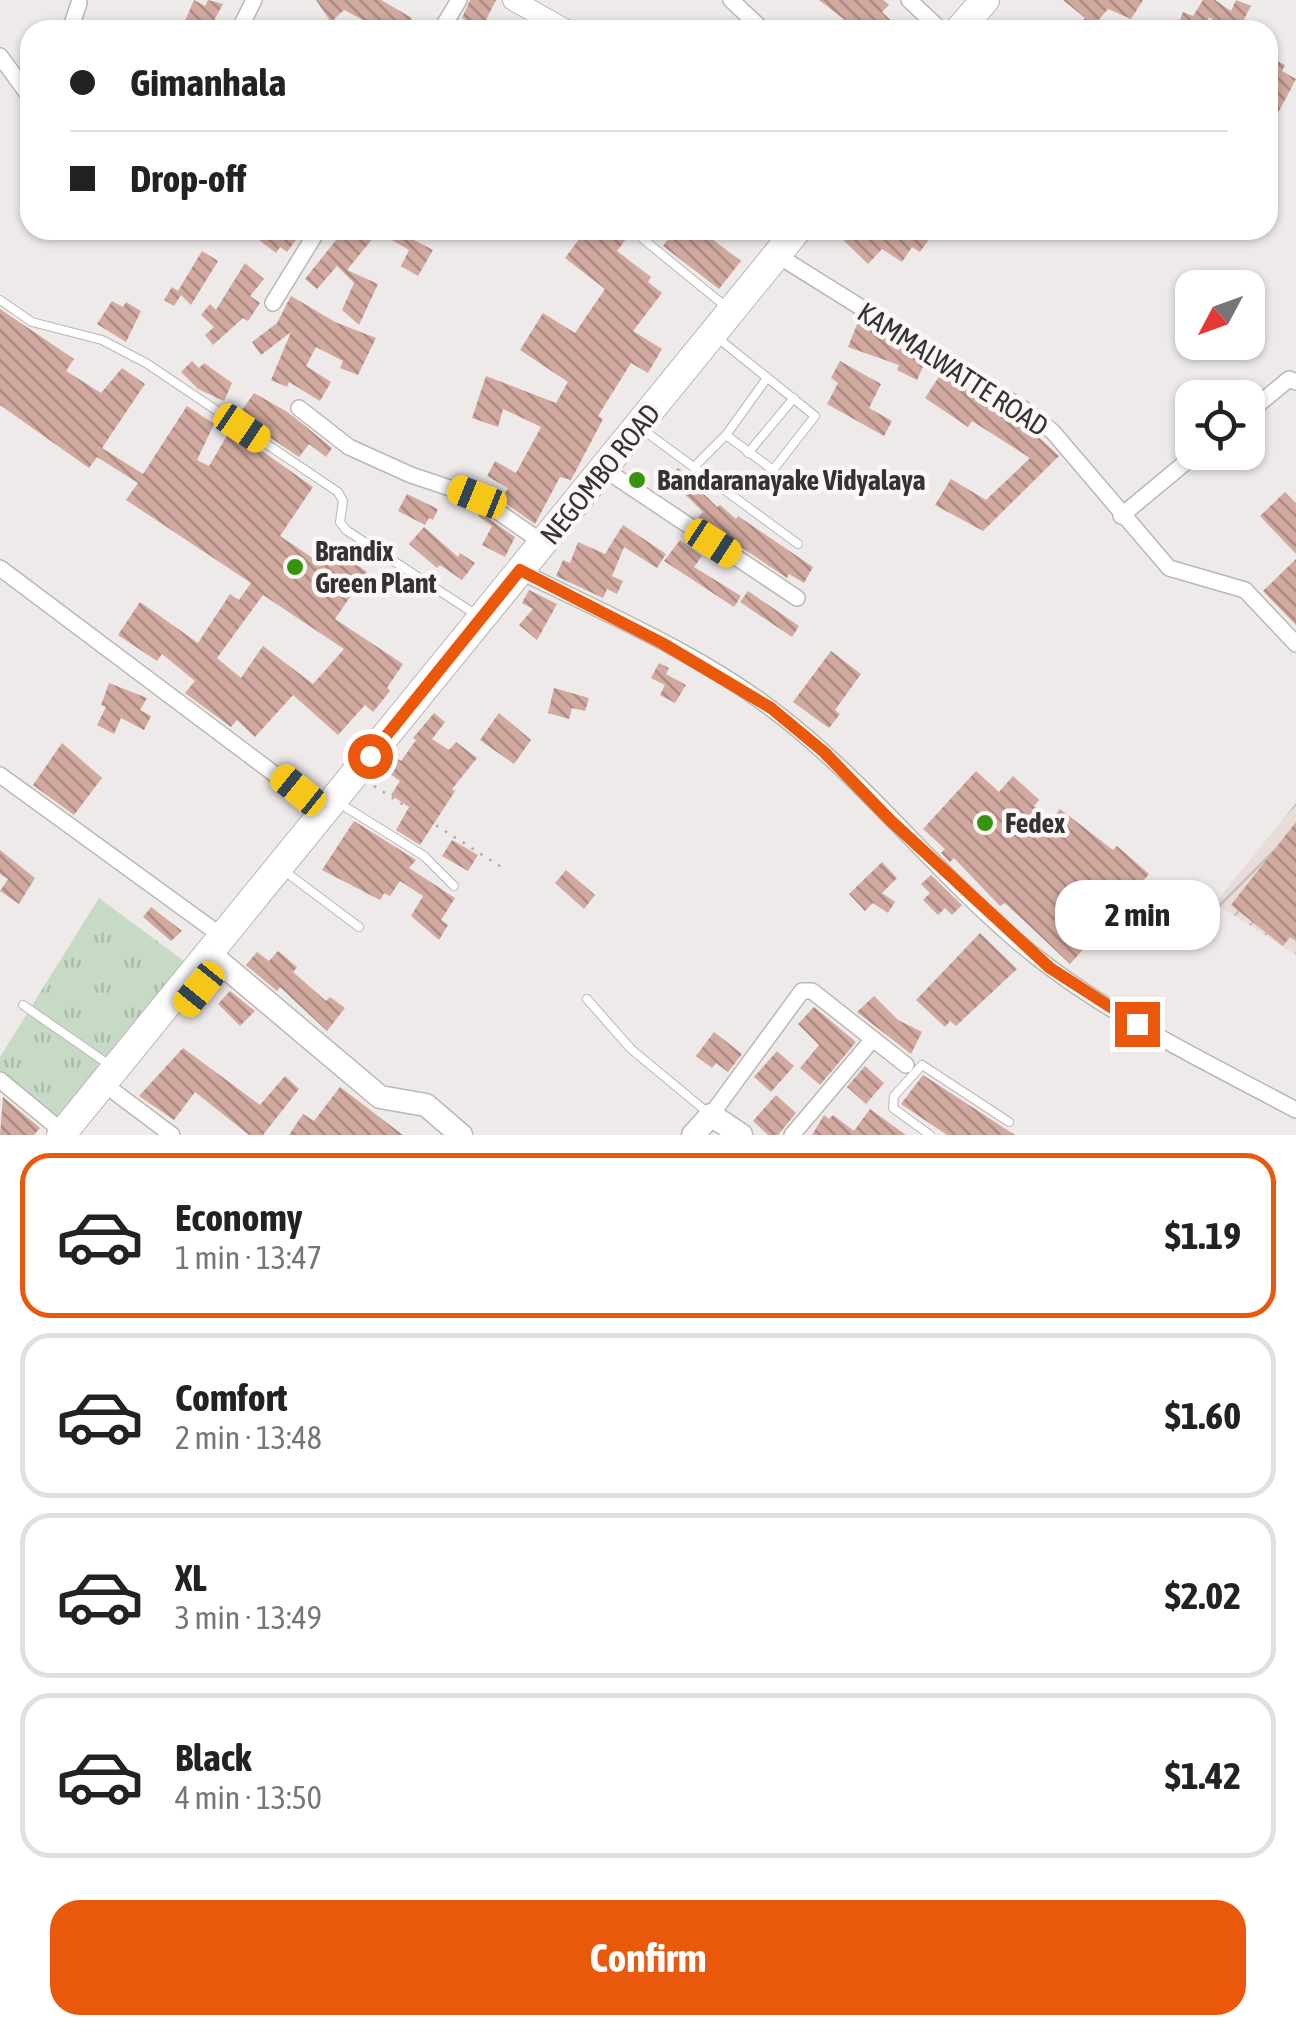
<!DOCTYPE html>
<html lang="en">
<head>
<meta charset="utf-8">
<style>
  body { margin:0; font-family:"Asap Condensed",sans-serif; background:#f2f2f2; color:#222; height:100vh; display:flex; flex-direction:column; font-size:38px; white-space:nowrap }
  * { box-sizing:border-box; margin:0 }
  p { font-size:32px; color:#767676 }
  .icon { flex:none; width:55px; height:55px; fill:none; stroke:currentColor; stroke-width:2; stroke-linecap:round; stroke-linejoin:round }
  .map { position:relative; height:1135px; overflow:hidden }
  .panel { display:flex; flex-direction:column; background:#fff; flex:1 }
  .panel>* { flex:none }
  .hud { position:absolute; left:20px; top:20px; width:1258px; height:220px; border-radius:30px; box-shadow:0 2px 8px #0004; display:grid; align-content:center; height:220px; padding:0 50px; background:#fff }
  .needle { width:65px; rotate:229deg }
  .fabs { position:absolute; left:1175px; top:270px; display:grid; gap:20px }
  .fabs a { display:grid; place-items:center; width:90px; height:90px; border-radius:20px; background:#fff; box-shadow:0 2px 8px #0004; font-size:50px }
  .end { position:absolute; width:45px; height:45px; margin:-22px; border:12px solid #ea580c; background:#fff; box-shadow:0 0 0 5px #fff }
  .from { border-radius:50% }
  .bubble { position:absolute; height:70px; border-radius:30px; background:#fff; box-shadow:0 2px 8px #0004; font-size:32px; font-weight:700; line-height:70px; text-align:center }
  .car { position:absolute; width:30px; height:60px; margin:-30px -15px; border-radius:12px; box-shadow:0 0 8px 2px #0007; background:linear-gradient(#f5c518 24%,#345 0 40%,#f5c518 0 76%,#345 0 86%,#f5c518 0) }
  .hud b { display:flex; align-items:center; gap:35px; height:95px; font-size:38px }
  .hud b+b { border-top:2px solid #e0e0e0 }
  .hud i { width:25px; height:25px; background:#222 }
  ul { padding:18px 0 0; list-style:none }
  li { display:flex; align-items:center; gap:30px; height:165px; margin:0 20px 15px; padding:0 30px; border:5px solid #e0e0e0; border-radius:30px }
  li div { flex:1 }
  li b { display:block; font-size:38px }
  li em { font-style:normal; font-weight:700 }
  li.selected { border-color:#ea580c }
  li>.icon { width:90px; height:90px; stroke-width:1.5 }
  .action { display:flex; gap:20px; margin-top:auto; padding:20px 50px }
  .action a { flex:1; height:115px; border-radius:30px; background:#ea580c; color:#fff; font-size:40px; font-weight:700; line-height:115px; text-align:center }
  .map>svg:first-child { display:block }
  .industrial { fill:url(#industrial-furrows) }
  .grass { fill:url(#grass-tufts) }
  .building { fill:url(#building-back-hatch); fill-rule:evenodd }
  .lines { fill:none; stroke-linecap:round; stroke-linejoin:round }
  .service-casing { stroke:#bab7b5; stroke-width:10 }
  .minor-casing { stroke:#bab7b5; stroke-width:18 }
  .tertiary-casing { stroke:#bab7b5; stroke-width:22 }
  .secondary-casing { stroke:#bab7b5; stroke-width:25 }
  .trunk-casing { stroke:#bab7b5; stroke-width:30 }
  .path { stroke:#aca9a8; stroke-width:2.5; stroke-dasharray:2.5 8; stroke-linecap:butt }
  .service { stroke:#fff; stroke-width:8 }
  .minor { stroke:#fff; stroke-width:15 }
  .tertiary { stroke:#fff; stroke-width:20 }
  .secondary { stroke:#fff; stroke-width:22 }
  .trunk { stroke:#fff; stroke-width:28 }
  .route { stroke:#ea580c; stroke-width:12 }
  .poi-dot { fill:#37940d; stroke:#fbf7f6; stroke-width:4 }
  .labels { text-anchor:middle; stroke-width:9; stroke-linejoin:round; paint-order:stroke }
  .street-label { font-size:28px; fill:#343332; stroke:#fbf7f6 }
  .poi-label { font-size:28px; font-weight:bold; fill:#343332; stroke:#fbf7f6; text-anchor:start }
</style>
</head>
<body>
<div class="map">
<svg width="1296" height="1135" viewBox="0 0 1296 1135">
  <defs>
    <pattern id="industrial-furrows" width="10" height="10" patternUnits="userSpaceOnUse" patternTransform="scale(2.5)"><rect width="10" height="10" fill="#e7dcd7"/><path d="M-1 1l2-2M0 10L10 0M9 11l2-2" fill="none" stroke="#c7bdb9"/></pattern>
    <pattern id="grass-tufts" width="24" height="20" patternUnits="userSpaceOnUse" patternTransform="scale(2.5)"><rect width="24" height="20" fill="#c6dac5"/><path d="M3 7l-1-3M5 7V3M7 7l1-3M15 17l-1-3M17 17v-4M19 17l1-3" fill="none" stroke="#abbcaa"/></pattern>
    <pattern id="building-back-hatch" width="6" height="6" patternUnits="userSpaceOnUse" patternTransform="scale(2.5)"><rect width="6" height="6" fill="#d1a99f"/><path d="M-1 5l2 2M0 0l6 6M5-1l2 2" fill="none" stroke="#aa8a82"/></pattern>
  </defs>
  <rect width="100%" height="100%" fill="#eeeae9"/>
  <path class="industrial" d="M1296,803V955L1215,903Z"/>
  <path class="grass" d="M99,898L184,961L57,1116L0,1071V1057Z"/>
  <g class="building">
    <path d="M194,0L205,6L208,0L223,4L209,30H181Z"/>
    <path d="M316,0H381L412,18L404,30H364L369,23L344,10L331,22Z"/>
    <path d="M470,0H496L482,28L462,18Z"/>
    <path d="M819,0H883L889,5L882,12L901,30H858Z"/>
    <path d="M1063,0H1143L1131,19L1108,9L1090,30H1077L1085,18Z"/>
    <path d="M1203,0H1215L1231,11L1236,0L1251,6L1238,30H1228L1209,17L1204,30H1186L1188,25L1179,22L1183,12L1193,16Z"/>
    <path d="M1268,56L1285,65L1282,71L1296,79L1278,113L1268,108Z"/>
    <path d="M246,230H294L290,236L296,240L287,252L280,247L276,253Z"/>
    <path d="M344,230H364L374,237L347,270L378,284L359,325L342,310L354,283L337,266L317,289L305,279Z"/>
    <path d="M396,230H414L410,238L433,250L418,276L401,266L409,250L390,239Z"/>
    <path d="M586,230L597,235L601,230H633L617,251L651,277L648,282L662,293L633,331L662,349L648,373L631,363L598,416L603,419L571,480L560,477L535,524L501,500L508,488L487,476L495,461L516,473L541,427L503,409L498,427L472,418L486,376L556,403L568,382L520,350L543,313L575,333L605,289L565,258Z"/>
    <path d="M656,230H700L741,261L719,289L663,246L668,239Z"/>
    <path d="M846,230H936L920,252L912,247L902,262L882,249L868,264L840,237Z"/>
    <path d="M202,251L218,261L191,305L181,295L174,306L164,300L172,287L178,291Z"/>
    <path d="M245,263L264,279L250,296L260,303L248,321L243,318L213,345L205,335L214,327L201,315L210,304L216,310Z"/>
    <path d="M291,296L335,322L376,338L358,375L340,368L343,361L316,347L306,366L331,382L320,401L289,382L287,387L271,380L291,332L261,355L252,342L277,323Z"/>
    <path d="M112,301L123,307L126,302L141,311L126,342L97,324Z"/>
    <path d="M0,309L74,359L66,371L101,393L122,368L145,384L102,448L143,474L187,406L214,424L197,460L209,466L231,429L313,487L280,536L320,563L331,547L367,572L335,619L403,664L387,688L390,691L373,712L365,705L338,735L293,695L255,737L237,720L231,727L185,693L195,681L162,654L157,661L118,635L140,602L198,643L230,594L239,600L251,583L126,500L138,483L97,457L89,468L0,405ZM263,595L344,649L313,684L263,646L241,678L217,658Z"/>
    <path d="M858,322L925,362L917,380L897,370L899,365L848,347Z"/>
    <path d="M192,361L199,368L204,363L232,383L224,401L198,389L181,372Z"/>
    <path d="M840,361L881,384L869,408L892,421L884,436L827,404L838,383L831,378Z"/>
    <path d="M942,372L1020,426L1022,422L1059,456L983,531L935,505L951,479L986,500L1030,458L972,421L968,427L925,398Z"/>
    <path d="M254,393L289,413L332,448L326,457L309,444L299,457L238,416Z"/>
    <path d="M678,468L717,507L720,505L736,519L738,516L813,567L804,583L789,574L787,578L704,522L698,517L703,512L668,478Z"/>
    <path d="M1285,492L1296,503V554L1260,516Z"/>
    <path d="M407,494L438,509L433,520L429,518L425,525L398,511Z"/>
    <path d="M480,513L515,537L505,557L482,545L492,526L478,516Z"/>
    <path d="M623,525L666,554L657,568L624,547L612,576L623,581L617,594L607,589L603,598L556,576L563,560L570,563L578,542L605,554Z"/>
    <path d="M424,527L458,557L460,553L475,563L462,580L440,565L437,568L409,544Z"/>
    <path d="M680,540L702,556L694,567L741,596L734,607L664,561Z"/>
    <path d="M1296,559V625L1263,591Z"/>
    <path d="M529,590L557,604L537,640L519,625L533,609L522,603Z"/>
    <path d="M748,591L799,626L792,637L740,602Z"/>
    <path d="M831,651L861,674L835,710L840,714L829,728L793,702Z"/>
    <path d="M659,663L669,668L666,674L686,685L675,703L660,695L665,685L651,678Z"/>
    <path d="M109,683L147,698L140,710L151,716L144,730L121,718L114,734L97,725L106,707L101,705Z"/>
    <path d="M554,688L589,698L585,711L572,708L569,719L548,713Z"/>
    <path d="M434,713L445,722L432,739L449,750L456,742L477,758L452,789L455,791L420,845L396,830L409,807L391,795L400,781L383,769L392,755L401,761L416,740L413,738Z"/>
    <path d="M499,713L531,740L514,764L480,740Z"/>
    <path d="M62,743L102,778L74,815L33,785Z"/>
    <path d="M976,771L999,792L1013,776L1039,800L1034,806L1050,820L1060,809L1113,850L1117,846L1149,874L1129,897L1135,903L1115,925L1109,921L1070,964L1005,903L1000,906L954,858L950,862L941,853L945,849L923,829Z"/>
    <path d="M354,821L416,860L409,868L455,898L441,920L448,925L439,940L411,916L423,896L400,881L390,896L384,893L380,900L322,870Z"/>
    <path d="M1296,822V941L1290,937L1283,946L1231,905Z"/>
    <path d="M452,840L478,855L468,871L442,856Z"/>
    <path d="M0,850L35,878L19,904L0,891L8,879L0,874Z"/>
    <path d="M882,862L897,878L882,893L895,902L888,913L873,903L865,911L849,894Z"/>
    <path d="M566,870L595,895L584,909L555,883Z"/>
    <path d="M931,875L962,905L952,915L945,908L938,915L923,900L930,893L921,884Z"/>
    <path d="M151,907L182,931L171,941L143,917Z"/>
    <path d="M980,933L1017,969L956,1026L950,1021L945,1027L916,1000Z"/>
    <path d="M278,951L297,967L293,972L326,1001L330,997L345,1008L327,1031L280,987L277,991L246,965L257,952L269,961Z"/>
    <path d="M230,991L255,1011L240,1026L218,1004Z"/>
    <path d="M874,996L898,1020L922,1032L911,1054L857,1012Z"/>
    <path d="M814,1007L856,1042L820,1085L800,1068L819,1045L798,1024Z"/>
    <path d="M714,1032L742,1054L728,1072L716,1063L712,1068L696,1056Z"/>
    <path d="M183,1048L260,1105L285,1076L299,1089L263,1135H249L195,1092L174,1120L139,1096Z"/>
    <path d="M777,1051L794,1066L771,1092L754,1077Z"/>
    <path d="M865,1066L884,1083L866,1104L847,1087Z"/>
    <path d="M923,1075L998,1124L1015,1135H947L901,1104Z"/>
    <path d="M340,1087L403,1135H289L303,1114L314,1121Z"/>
    <path d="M776,1095L796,1113L778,1135H768L753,1121Z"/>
    <path d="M3,1097L40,1128L34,1135H0Z"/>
    <path d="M870,1109L906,1135H812L824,1115L829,1119L833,1115L854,1131Z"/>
  </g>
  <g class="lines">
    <defs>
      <g id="service">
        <path d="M643,239L725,306"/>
        <path d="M0,300L32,322L102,340L146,363L338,492L343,501L340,522L346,530L478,616"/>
        <path d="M724,343L815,416L773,470L726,435"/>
        <path d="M650,435L798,544"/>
        <path d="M748,453L794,398"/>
        <path d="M694,467L726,435L767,378"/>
        <path d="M347,808L424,856L454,886"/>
        <path d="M291,876L359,927"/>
        <path d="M587,999L631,1049L707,1112"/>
        <path d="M23,1005L111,1066"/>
        <path d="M930,1135L893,1108L894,1096L922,1065L1009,1122"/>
      </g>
      <g id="minor">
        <path d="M731,0L763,30"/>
        <path d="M909,0L941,30"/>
        <path d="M70,30L79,3"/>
        <path d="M239,30L254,0"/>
        <path d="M441,30L459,0"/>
        <path d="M0,56L30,97"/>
        <path d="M777,255L1025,410L1053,432L1169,568L1245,590L1296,644"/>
        <path d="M273,303L318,230"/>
        <path d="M299,408L349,447L411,475L477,497L543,543"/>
        <path d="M1248,413L1289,379L1296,382"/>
        <path d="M616,477L797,598"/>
        <path d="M1121,516L1198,452"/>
        <path d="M0,568L325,812"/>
        <path d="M520,571C604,613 698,653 773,710C873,785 952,895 1052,969C1128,1025 1214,1066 1296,1110"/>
        <path d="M0,775L223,937"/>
        <path d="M0,1080L63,1132"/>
        <path d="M116,1093L172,1135"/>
        <path d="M711,1115L802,991H812L906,1065"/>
        <path d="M792,1135L873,1039"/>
      </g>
      <path id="tertiary" d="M513,0L566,30"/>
      <g id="secondary">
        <path d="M209,953L380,1097L426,1105L461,1135"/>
        <path d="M693,1135L711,1115L741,1135"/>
      </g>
      <g id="trunk">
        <path d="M959,30L985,0"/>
        <path d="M61,1135L797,230"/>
      </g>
    </defs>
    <use href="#service" class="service-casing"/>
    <use href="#minor" class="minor-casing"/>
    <use href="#tertiary" class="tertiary-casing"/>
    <use href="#secondary" class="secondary-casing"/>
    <use href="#trunk" class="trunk-casing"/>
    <path class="path" d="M374,786L503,868"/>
    <use href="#service" class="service"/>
    <use href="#minor" class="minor"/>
    <use href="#tertiary" class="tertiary"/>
    <use href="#secondary" class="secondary"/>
    <use href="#trunk" class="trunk"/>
  </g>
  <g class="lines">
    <path class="route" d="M370,756L520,570L662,643L771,708L824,752L890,820L1050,968L1137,1024"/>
  </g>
  <g class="poi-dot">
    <circle cx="637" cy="480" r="10"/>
    <circle cx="295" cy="567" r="10"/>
    <circle cx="985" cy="823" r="10"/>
  </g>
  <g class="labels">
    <g class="street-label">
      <text transform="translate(953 369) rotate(33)" y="10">KAMMALWATTE ROAD</text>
      <text transform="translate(600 474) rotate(-51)" y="10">NEGOMBO ROAD</text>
    </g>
    <g class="poi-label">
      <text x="657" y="490">Bandaranayake Vidyalaya</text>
      <text x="315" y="561">Brandix<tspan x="315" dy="32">Green Plant</tspan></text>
      <text x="1005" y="833">Fedex</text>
    </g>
  </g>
</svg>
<div class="fabs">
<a><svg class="needle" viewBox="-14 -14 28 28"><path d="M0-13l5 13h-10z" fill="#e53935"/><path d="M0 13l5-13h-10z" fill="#767676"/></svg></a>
<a><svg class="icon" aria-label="locate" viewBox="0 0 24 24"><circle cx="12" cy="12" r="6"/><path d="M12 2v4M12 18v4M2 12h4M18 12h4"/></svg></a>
</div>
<i class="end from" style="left:370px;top:756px"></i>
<i class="end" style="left:1137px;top:1024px"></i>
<div class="bubble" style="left:1055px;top:880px;width:165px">2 min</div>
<i class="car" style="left:242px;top:428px;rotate:124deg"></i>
<i class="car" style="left:477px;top:497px;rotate:292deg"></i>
<i class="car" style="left:713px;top:543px;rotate:123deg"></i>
<i class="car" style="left:298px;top:790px;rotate:309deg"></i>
<i class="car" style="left:199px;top:989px;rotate:219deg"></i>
<div class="hud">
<b><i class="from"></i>Gimanhala</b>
<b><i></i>Drop-off</b>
</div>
</div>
<section class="panel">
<ul>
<li class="selected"><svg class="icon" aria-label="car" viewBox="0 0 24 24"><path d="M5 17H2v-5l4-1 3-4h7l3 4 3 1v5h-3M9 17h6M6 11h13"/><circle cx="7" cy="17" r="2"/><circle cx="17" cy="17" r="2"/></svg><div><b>Economy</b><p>1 min · 13:47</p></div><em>$1.19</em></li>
<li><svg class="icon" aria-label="car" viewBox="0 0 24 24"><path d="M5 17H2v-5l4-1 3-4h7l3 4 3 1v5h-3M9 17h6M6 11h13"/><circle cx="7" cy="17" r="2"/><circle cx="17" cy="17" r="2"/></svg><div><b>Comfort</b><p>2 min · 13:48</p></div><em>$1.60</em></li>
<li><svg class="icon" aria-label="car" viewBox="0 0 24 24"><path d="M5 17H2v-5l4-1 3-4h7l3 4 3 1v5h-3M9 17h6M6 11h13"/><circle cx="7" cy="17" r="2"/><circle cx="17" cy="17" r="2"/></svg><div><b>XL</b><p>3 min · 13:49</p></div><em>$2.02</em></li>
<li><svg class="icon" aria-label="car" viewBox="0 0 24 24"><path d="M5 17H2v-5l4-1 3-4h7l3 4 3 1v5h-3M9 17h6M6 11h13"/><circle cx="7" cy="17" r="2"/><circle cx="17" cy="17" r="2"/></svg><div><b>Black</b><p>4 min · 13:50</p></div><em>$1.42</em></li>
</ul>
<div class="action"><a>Confirm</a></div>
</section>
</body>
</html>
